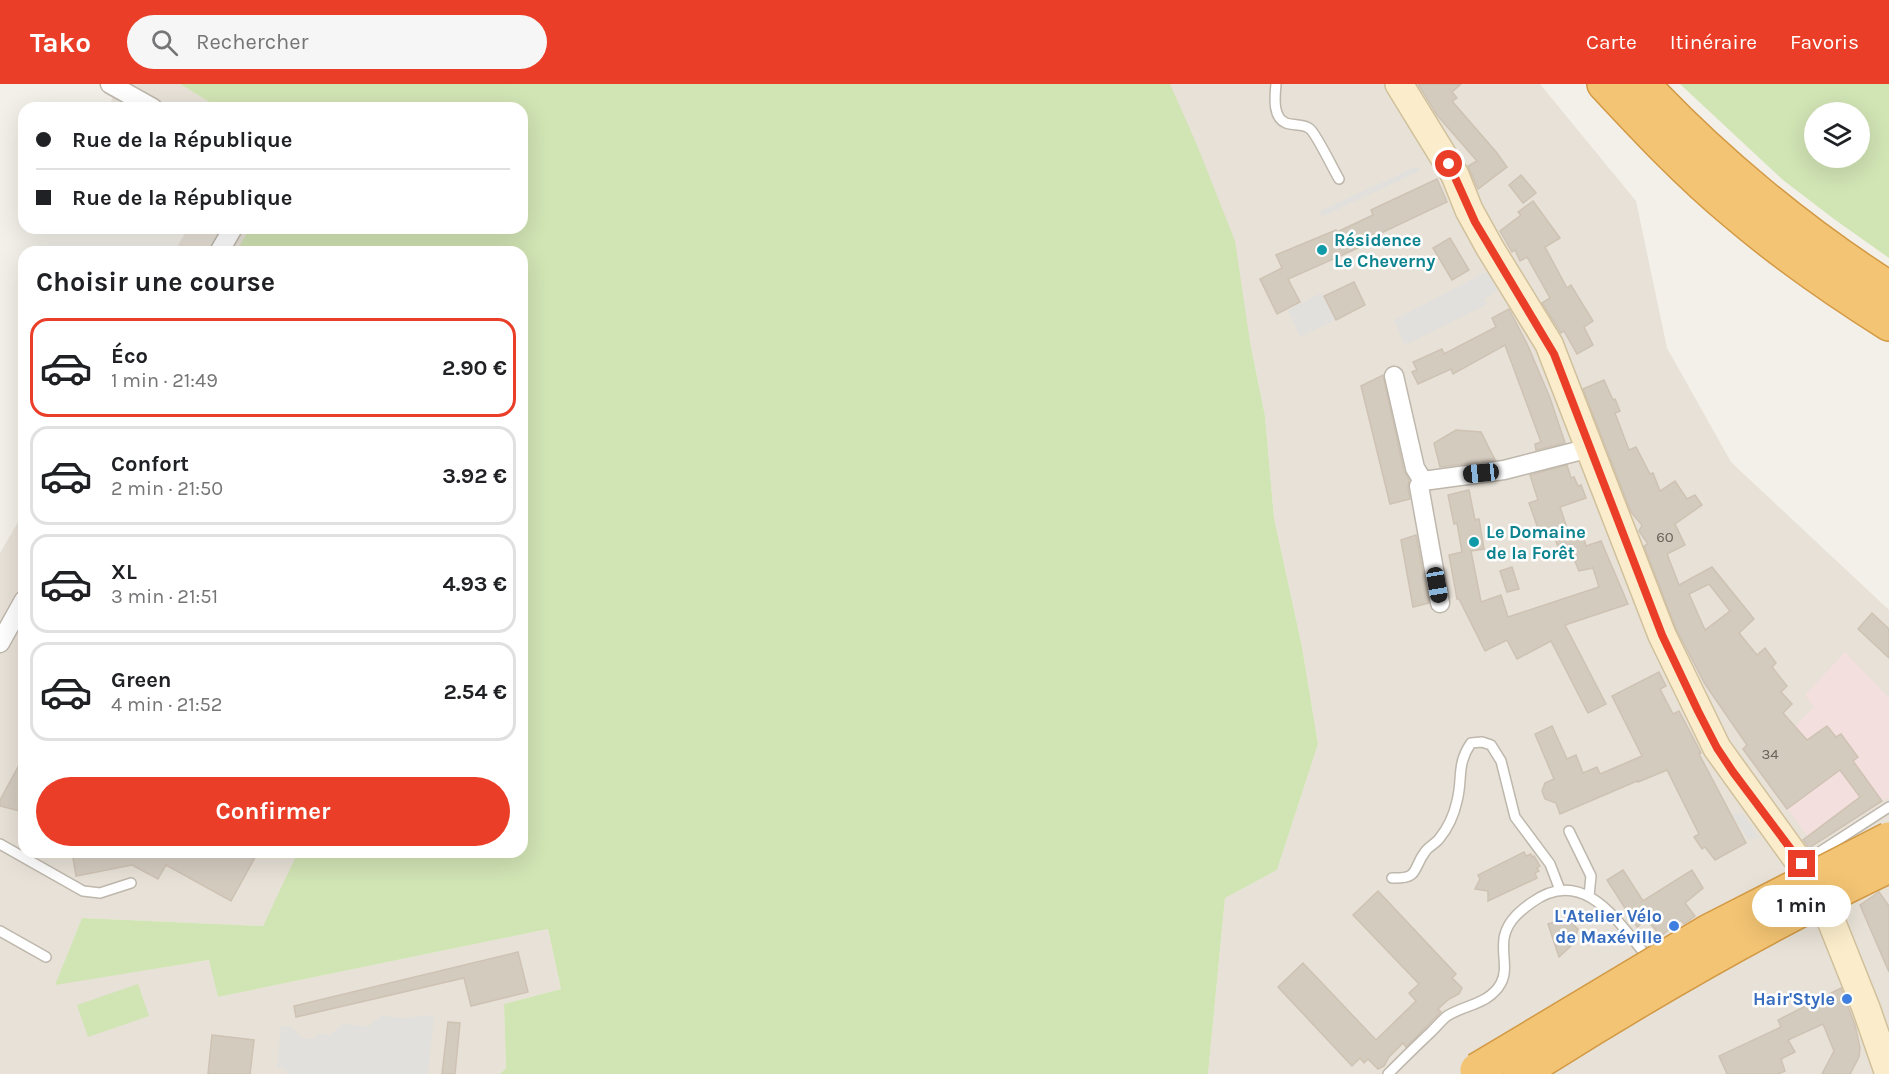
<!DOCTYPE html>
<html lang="fr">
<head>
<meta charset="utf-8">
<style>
  body { margin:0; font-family:Karla,sans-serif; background:#f6f6f6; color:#202124; height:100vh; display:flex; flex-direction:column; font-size:22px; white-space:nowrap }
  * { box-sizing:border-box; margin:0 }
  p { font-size:20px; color:#757577 }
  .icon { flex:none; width:33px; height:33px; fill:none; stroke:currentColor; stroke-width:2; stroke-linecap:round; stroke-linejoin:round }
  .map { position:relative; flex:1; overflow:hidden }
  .drawer { position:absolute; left:18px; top:162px; width:510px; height:612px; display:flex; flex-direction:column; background:#fff; border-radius:18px; box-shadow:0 6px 24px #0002 }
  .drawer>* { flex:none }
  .top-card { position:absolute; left:18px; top:18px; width:510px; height:132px; border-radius:18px; box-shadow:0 6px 24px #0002; display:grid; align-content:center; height:132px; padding:0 18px; background:#fff }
  .controls { position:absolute; left:1804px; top:18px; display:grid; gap:12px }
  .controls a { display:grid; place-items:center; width:66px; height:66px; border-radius:50%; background:#fff; box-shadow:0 6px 24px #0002; font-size:30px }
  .end { position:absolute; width:27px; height:27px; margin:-14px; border:8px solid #ea3e28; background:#fff; box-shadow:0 0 0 3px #fff }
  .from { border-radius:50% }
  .bubble { position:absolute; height:42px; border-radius:21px; background:#fff; box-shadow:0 6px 24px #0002; font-size:20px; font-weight:700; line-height:42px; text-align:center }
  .car { position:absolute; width:18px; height:36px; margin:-18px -9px; border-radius:8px; box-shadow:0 0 4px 2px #0007; background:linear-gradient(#222 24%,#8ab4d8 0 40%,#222 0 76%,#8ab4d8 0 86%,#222 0) }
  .top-card b { display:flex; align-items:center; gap:21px; height:57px; font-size:22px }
  .top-card b+b { border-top:2px solid #e0e0e0 }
  .top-card i { width:15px; height:15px; background:#202124 }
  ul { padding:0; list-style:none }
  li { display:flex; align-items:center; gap:18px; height:99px; margin:0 12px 9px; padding:0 6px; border:3px solid #e0e0e0; border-radius:18px }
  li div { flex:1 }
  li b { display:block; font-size:22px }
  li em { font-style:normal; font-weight:700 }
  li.on { border-color:#ea3e28 }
  li>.icon { width:54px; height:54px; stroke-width:1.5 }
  h2 { padding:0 18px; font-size:27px; line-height:72px }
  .action { display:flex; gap:12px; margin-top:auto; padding:12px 18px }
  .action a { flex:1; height:69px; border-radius:36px; background:#ea3e28; color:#fff; font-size:24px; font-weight:700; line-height:69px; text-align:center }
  header { display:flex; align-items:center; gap:36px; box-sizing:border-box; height:84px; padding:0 30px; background:#ea3e28; color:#fff }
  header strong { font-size:28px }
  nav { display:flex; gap:33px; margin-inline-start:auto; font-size:21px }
  .search { width:420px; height:54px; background:#f6f6f6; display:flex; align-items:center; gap:15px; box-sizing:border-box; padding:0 21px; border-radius:33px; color:#757577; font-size:22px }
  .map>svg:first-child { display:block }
  .residential { fill:#e7e1d7 }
  .medical { fill:#f3dfdd }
  .green { fill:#d1e4b4; fill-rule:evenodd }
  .parking { fill:#e2e0dd }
  .building { fill:#d4cbbf; stroke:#cec2b3; stroke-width:1.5; fill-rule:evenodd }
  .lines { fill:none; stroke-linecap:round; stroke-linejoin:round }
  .lane-casing { stroke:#beb7ac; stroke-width:12 }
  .street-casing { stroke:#beb7ac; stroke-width:21 }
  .secondary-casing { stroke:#d0c09b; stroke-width:30 }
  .highway-casing { stroke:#d29944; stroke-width:36 }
  .lane { stroke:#fff; stroke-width:9 }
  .street { stroke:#fff; stroke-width:18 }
  .secondary { stroke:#fbedcb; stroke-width:27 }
  .highway { stroke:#f3c473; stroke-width:33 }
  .highway-bridge-casing { stroke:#d29944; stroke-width:36; stroke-linecap:butt }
  .highway-bridge { stroke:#f3c473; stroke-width:33 }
  .route { stroke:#ea3e28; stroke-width:8 }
  .culture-dot { fill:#0f9aa8; stroke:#fff; stroke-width:2 }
  .shop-dot { fill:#3f7fe0; stroke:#fff; stroke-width:2 }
  .labels { text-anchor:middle; stroke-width:5; stroke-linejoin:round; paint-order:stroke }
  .number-label { font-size:15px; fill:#6a635a }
  .culture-label { font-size:18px; font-weight:bold; fill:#0d838f; stroke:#fff; text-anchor:start }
  .shop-label { font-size:18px; font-weight:bold; fill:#366cbe; stroke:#fff; text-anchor:end }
</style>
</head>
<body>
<header>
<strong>Tako</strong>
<div class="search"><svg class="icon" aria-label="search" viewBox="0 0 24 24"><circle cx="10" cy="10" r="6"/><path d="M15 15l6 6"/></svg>Rechercher</div>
<nav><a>Carte</a><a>Itinéraire</a><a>Favoris</a></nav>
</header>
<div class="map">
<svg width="1889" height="990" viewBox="0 0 1889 990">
  <rect width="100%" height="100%" fill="#f3f0e9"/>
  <g class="residential">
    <path d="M119,0H180L219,24H108Z"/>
    <path d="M1164,0H1540L1636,117L1667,264L1731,378L1889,526V990H1208L1225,814L1277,786L1318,660L1302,563L1274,434L1265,332L1250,258L1197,61Z"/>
    <path d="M188,144H251L238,168H174Z"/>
    <path d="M24,428V768H301L263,842L82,834L56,900L210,876L218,913L548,845L561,905L504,920L506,984L500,990H0V469Z"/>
  </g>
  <path class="medical" d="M1845,568L1889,614V713L1814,761L1761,689L1803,652L1795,642L1814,623L1805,611Z"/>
  <g class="green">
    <path d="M180,0H1170L1197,61L1235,157L1250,258L1265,332L1274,434L1302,563L1318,660L1277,786L1225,814L1208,990H500L506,984L504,920L561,905L548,845L218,913L209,876L55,901L82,834L263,842L298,768H522V168H236L250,144H522V24H219Z"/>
    <path d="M1680,0H1889V174L1834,135L1783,96ZM1815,28H1860V74H1815Z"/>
    <path d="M138,900L149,932L88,953L77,921Z"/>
  </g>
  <g class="parking">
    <path d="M1417,82L1419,87L1322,133L1320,127Z"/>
    <path d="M1490,186L1501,204L1484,215L1487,220L1405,261L1394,236Z"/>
    <path d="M1321,209L1335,236L1300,253L1288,226Z"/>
    <path d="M1732,730H1743L1759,754L1748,755Z"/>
    <path d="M424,931L434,932L428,990H288L286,985L277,984L281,942L291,943L303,954L313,955L319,950L330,951L343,940L368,943L381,932L407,934Z"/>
  </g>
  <g class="building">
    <path d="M1418,0H1461L1452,8L1457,14L1452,17L1497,69L1507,83L1478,105L1468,82L1477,77L1437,31Z"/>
    <path d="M1521,91L1536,109L1523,119L1509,101Z"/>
    <path d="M1437,95L1447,118L1381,149L1383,153L1288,195L1300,218L1277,230L1260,195L1282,184L1276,171L1336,146L1337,148L1373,131L1371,126Z"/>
    <path d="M1533,117L1560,154L1545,163L1567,204L1571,201L1593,237L1584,243L1593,261L1577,270L1564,247L1561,249L1542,219L1550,214L1527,173L1520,177L1515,166L1512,168L1500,147L1521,131L1518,128Z"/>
    <path d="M1450,154L1469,186L1452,196L1433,164Z"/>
    <path d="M1354,198L1365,221L1336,236L1324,212Z"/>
    <path d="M1509,225L1528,262L1550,314L1565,359L1536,366L1535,360L1541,358L1505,261L1453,290L1451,285L1418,300L1412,288L1417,286L1413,278L1442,265L1444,270L1496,243L1492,234Z"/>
    <path d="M1383,291L1404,387L1409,396L1408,404L1410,415L1390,420L1361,302Z"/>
    <path d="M1604,296L1613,316L1615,315L1620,327L1615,329L1629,366L1636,363L1650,390L1653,389L1660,407L1675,397L1687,415L1695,411L1702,421L1675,440L1685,461L1667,470L1679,501L1712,483L1754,535L1739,549L1757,571L1765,564L1776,579L1772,583L1787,602L1781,608L1792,620L1783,629L1807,656L1827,642L1836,653L1841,650L1858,673L1853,677L1882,717L1809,764L1803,756L1860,713L1840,686L1787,725L1743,665L1747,661L1705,600L1676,545L1644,462L1648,460L1639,447L1642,441L1631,428L1583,305ZM1709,500L1730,527L1705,546L1689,510Z"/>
    <path d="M1456,346L1481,348L1495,376L1440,383L1434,359Z"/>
    <path d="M1567,381L1571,394L1574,393L1578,402L1581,401L1586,414L1560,423L1571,456L1583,452L1586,462L1601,457L1628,520L1565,541L1606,620L1588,629L1551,557L1517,575L1507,556L1485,567L1459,515H1457L1449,471L1462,468L1457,439L1454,440L1448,411L1469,406L1475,436L1479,435L1484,465L1471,467L1481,518L1501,511L1508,533L1599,503L1593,484L1579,487L1571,468L1561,471L1552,446L1540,450L1529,419L1538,416L1530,391Z"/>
    <path d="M1416,451L1429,519L1413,523L1401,456Z"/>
    <path d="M1512,483L1519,505L1507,508L1500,487Z"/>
    <path d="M1872,529L1889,545V574L1858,545Z"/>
    <path d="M1659,588L1666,602L1660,605L1673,630L1679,627L1701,669L1699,670L1746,759L1715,776L1705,763L1702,765L1694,753L1699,750L1667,686L1638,698L1637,697L1560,730L1556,719L1545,715L1542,707L1545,699L1554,695L1535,650L1552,642L1567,675L1576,671L1583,689L1597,683L1600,690L1642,672L1612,612Z"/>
    <path d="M24,672V728L0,722V716Z"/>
    <path d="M72,768H220L228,773L231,768H258L231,817L166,781L158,795L132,781L76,792Z"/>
    <path d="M1524,768L1526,772L1531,770L1532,773L1534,772L1540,782L1537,784L1539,787L1535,789L1537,794L1488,817V807L1475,805L1480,795L1478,791Z"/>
    <path d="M1623,786L1643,817L1692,786L1703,804L1685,819L1695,832L1684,840L1681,836L1661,852L1647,836L1637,843L1607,796Z"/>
    <path d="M1378,807L1456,890L1452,894L1462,904L1459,910L1449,915L1438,925L1441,928L1406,963L1403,959L1389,973L1384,982L1378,985L1368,975L1364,979L1360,974L1352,982L1278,903L1303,879L1376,956L1416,917L1409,909L1419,900L1353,831Z"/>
    <path d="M1879,808L1889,822V888L1860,821Z"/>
    <path d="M1560,836L1570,838L1578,845L1573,860L1559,873L1548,840Z"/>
    <path d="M518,868L528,908L471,922L464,894L296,933L294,922Z"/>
    <path d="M1841,904L1855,941L1860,964L1859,973L1850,990H1822L1834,967L1823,940L1788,956L1795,968L1781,975L1785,987L1778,990H1727L1719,972L1781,943L1778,936Z"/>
    <path d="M448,938L460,939L455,990H442Z"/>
    <path d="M212,951L254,956L250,990H208Z"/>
  </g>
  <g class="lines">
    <defs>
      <g id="lane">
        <path d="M1276,0C1275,12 1272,33 1286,39C1294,42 1303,39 1310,45C1317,51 1333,85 1339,95"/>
        <path d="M1569,747L1591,792L1589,812"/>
        <path d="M0,760L83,807L100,809L131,799"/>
        <path d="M1804,778L1889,723"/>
        <path d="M1392,794C1420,795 1412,785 1425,768C1428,763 1435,760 1439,755C1448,744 1454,731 1457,717C1463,694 1456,681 1471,659L1482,658L1491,661L1501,677L1515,733L1550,780L1560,806"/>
        <path d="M0,847L46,873"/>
        <path d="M1388,990C1402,976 1416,962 1431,948C1436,943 1441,937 1447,932C1464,921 1490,920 1501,899C1509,884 1500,866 1505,850C1509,836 1520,827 1531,819C1581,782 1615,833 1644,869"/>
      </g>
      <g id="street">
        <path d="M110,0L153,24"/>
        <path d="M219,168L233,144"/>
        <path d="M1394,292L1415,384L1423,397"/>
        <path d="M1423,397L1504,386L1590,364"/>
        <path d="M1423,397L1419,402L1440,519"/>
        <path d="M0,559L24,516"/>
      </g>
      <path id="secondary" d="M1399,0L1455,91L1469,126L1490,164L1549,260L1662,551L1717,664L1818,804L1866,924L1889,990"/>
      <g id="highway">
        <path d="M1604,0C1645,44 1687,89 1734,128C1782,169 1835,206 1889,240"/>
        <path d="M1643,0C1713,75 1802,149 1889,204"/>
      </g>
    </defs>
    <use href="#lane" class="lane-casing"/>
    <use href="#street" class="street-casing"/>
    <use href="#secondary" class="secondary-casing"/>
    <use href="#highway" class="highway-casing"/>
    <use href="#lane" class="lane"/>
    <use href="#street" class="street"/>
    <use href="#secondary" class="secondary"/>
    <use href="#highway" class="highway"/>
    <defs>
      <g id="highway-bridge">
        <path d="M1477,986L1709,847L1889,755"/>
        <path d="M1520,990C1639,914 1761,843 1889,782"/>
      </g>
    </defs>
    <use href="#highway-bridge" class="highway-bridge-casing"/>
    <use href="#highway-bridge" class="highway-bridge"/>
  </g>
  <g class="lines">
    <path class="route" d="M1449,80L1475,138L1554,270L1662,551L1698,627L1717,664L1733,688L1802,780"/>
  </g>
  <g class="culture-dot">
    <circle cx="1322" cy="166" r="6"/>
    <circle cx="1474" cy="458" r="6"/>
  </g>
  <g class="shop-dot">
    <circle cx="1674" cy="842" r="6"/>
    <circle cx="1847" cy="915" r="6"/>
  </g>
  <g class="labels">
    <g class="number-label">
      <text x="1665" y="458">60</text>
      <text x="1770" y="675">34</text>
    </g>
    <g class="culture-label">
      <text x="1334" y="162">Résidence<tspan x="1334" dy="21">Le Cheverny</tspan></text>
      <text x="1486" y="454">Le Domaine<tspan x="1486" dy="21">de la Forêt</tspan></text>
    </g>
    <g class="shop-label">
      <text x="1662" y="838">L'Atelier Vélo<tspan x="1662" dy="21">de Maxéville</tspan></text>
      <text x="1835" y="921">Hair'Style</text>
    </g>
  </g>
</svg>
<div class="controls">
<a><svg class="icon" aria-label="layers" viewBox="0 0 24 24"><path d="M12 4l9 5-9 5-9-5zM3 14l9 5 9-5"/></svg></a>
</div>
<i class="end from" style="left:1449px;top:80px"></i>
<i class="end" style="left:1802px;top:780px"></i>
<div class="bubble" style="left:1752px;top:801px;width:99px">1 min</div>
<i class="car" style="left:1481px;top:389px;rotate:264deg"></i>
<i class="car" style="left:1437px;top:501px;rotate:170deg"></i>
<div class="top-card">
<b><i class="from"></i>Rue de la République</b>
<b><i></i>Rue de la République</b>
</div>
<section class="drawer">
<h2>Choisir une course</h2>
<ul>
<li class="on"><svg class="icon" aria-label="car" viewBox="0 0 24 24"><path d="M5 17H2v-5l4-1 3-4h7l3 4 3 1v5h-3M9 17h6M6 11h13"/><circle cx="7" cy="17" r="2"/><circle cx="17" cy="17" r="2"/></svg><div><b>Éco</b><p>1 min · 21:49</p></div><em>2.90 €</em></li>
<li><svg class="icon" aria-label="car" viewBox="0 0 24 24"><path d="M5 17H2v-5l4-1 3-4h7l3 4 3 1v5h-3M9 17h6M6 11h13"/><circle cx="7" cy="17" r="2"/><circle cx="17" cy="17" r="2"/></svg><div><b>Confort</b><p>2 min · 21:50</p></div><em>3.92 €</em></li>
<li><svg class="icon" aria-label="car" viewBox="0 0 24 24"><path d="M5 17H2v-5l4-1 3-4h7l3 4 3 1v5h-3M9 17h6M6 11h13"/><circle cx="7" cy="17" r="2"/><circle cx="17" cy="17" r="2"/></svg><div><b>XL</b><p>3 min · 21:51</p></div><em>4.93 €</em></li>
<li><svg class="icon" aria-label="car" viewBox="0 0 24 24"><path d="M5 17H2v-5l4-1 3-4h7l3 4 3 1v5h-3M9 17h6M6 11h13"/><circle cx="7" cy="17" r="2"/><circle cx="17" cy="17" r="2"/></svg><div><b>Green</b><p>4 min · 21:52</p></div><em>2.54 €</em></li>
</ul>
<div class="action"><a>Confirmer</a></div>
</section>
</div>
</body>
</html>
